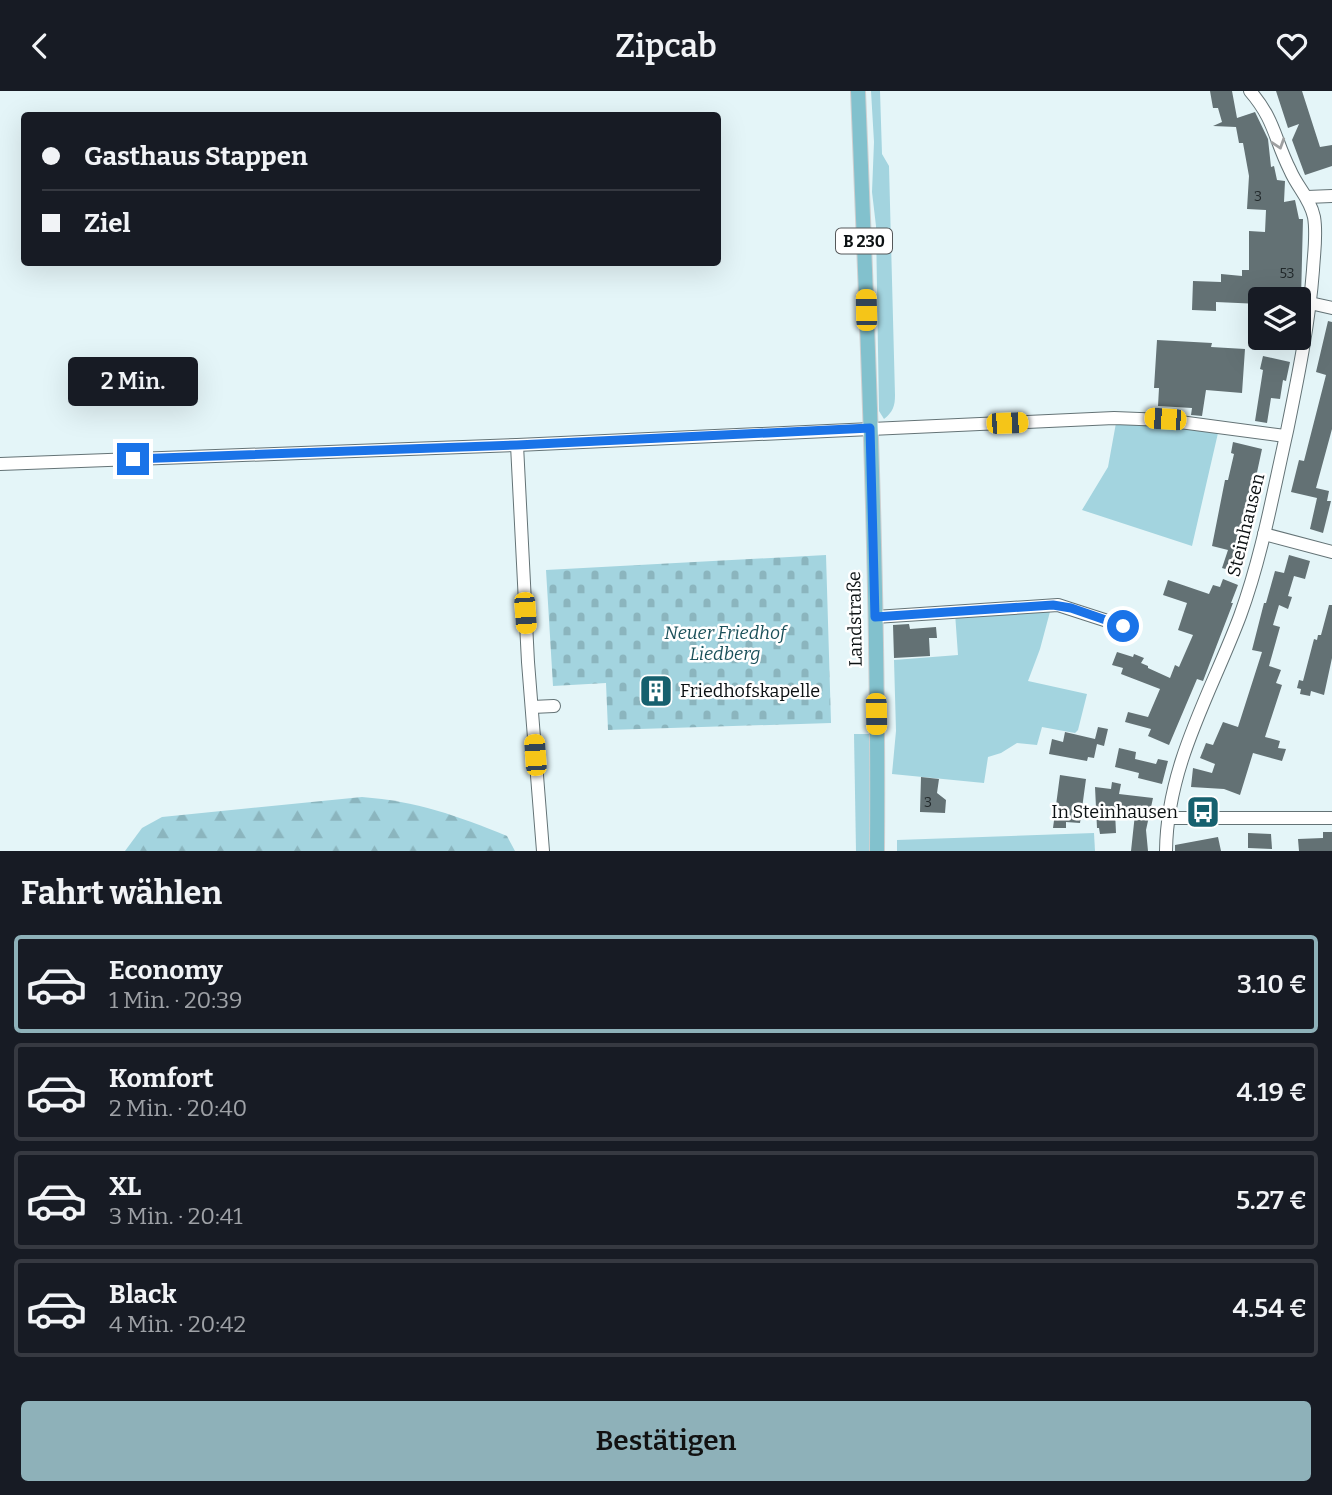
<!DOCTYPE html>
<html lang="de">
<head>
<meta charset="utf-8">
<style>
  body { margin:0; font-family:Bitter,serif; background:#242831; color:#f1f3f6; height:100vh; display:flex; flex-direction:column; font-size:26px; white-space:nowrap }
  * { box-sizing:border-box; margin:0 }
  p { font-size:23px; color:#9ea1a6 }
  .icon { flex:none; width:38px; height:38px; fill:none; stroke:currentColor; stroke-width:2; stroke-linecap:round; stroke-linejoin:round }
  .map { position:relative; height:760px; overflow:hidden }
  .details { display:flex; flex-direction:column; background:#171b24; flex:1 }
  .details>* { flex:none }
  .hud { position:absolute; left:21px; top:21px; width:700px; height:154px; border-radius:7px; box-shadow:0 7px 28px #0002; display:grid; align-content:center; height:154px; padding:0 21px; background:#171b24 }
  .buttons { position:absolute; left:1248px; top:196px; display:grid; gap:14px }
  .buttons a { display:grid; place-items:center; width:63px; height:63px; border-radius:7px; background:#171b24; box-shadow:0 7px 28px #0002; font-size:35px }
  .end { position:absolute; width:32px; height:32px; margin:-16px; border:9px solid #1a73e8; background:#fff; box-shadow:0 0 0 4px #fff }
  .from { border-radius:50% }
  .bubble { position:absolute; height:49px; border-radius:7px; background:#171b24; box-shadow:0 7px 28px #0002; font-size:23px; font-weight:600; line-height:49px; text-align:center }
  .car { position:absolute; width:21px; height:42px; margin:-21px -10px; border-radius:9px; box-shadow:0 0 5px 2px #0007; background:linear-gradient(#f5c518 24%,#345 0 40%,#f5c518 0 76%,#345 0 86%,#f5c518 0) }
  .hud b { display:flex; align-items:center; gap:24px; height:66px; font-size:26px }
  .hud b+b { border-top:2px solid #363941 }
  .hud i { width:18px; height:18px; background:#f1f3f6 }
  ul { padding:0; list-style:none }
  li { display:flex; align-items:center; gap:21px; height:98px; margin:0 14px 10px; padding:0 7px; border:4px solid #363941; border-radius:7px }
  li div { flex:1 }
  li b { display:block; font-size:26px }
  li em { font-style:normal; font-weight:600 }
  li.selected { border-color:#8eb1b9 }
  li>.icon { width:63px; height:63px; stroke-width:1.5 }
  h2 { padding:0 21px; font-size:32px; line-height:84px }
  .cta { display:flex; gap:14px; margin-top:auto; padding:14px 21px }
  .cta a { flex:1; height:80px; border-radius:7px; background:#8eb1b9; color:#111; font-size:28px; font-weight:600; line-height:80px; text-align:center }
  header { display:flex; justify-content:space-between; align-items:center; height:91px; padding:0 21px; background:#171b24; font-size:32px; font-weight:600 }
  .map>svg:first-child { display:block }
  .grass { fill:#a3d4df }
  .forest { fill:url(#forest-firs) }
  .cemetery { fill:url(#cemetery-stones) }
  .building { fill:#637174 }
  .lines { fill:none; stroke-linecap:round; stroke-linejoin:round }
  .minor-casing { stroke:#647376; stroke-width:14 }
  .major-casing { stroke:#cecfd0; stroke-width:16 }
  .minor { stroke:#fff; stroke-width:12 }
  .major { stroke:#82c1cd; stroke-width:14 }
  .oneway { stroke:#9ea0a1 }
  .route { stroke:#1a73e8; stroke-width:9 }
  .labels { text-anchor:middle; stroke-width:5; stroke-linejoin:round; paint-order:stroke }
  .number-label { font-size:14px; fill:#22292b }
  .shield { fill:#fff; stroke:#55585a; stroke-width:2 }
  .shield-label { font-size:16px; font-weight:bold; fill:#0c1113 }
  .street-label { font-size:18px; fill:#0c1113; stroke:#fff }
  .park-label { font-size:18px; font-style:italic; fill:#1b505a; stroke:#fff }
  .poi-label { font-size:18px; fill:#0c1113; stroke:#fff; text-anchor:start }
</style>
</head>
<body>
<header><svg class="icon" aria-label="back" viewBox="0 0 24 24"><path d="M15 5l-7 7 7 7"/></svg>Zipcab<svg class="icon" aria-label="heart" viewBox="0 0 24 24"><path d="M12 20l-8-8c-3-5 5-10 8-4 3-6 11-1 8 4z"/></svg></header>
<div class="map">
<svg width="1332" height="760" viewBox="0 0 1332 760">
  <defs>
    <pattern id="forest-firs" width="22" height="20" patternUnits="userSpaceOnUse" patternTransform="scale(1.75)"><rect width="22" height="20" fill="#a3d4df"/><path d="M5 1l3.5 6h-7zM16 11l3.5 6h-7z" fill="#8bb5be"/></pattern>
    <pattern id="cemetery-stones" width="16" height="16" patternUnits="userSpaceOnUse" patternTransform="scale(1.75)"><rect width="16" height="16" fill="#a3d4df"/><path d="M2 7V4a2 2 0 0 1 4 0v3zM10 15v-3a2 2 0 0 1 4 0v3z" fill="#8bb5be"/></pattern>
  </defs>
  <rect width="100%" height="100%" fill="#e4f5f8"/>
  <g class="grass">
    <path d="M871,0H880L882,63L889,75L895,304C895,315 893,321 884,328L879,320L876,135L872,101L874,51Z"/>
    <path d="M1116,332H1152L1218,342L1192,455L1082,419L1108,376Z"/>
    <path d="M1051,517L1040,558L1028,590L1087,603L1078,639L1075,642L1042,636L1037,654L1017,652L1001,662L988,666L984,692L892,683L896,640L894,569L958,564L955,522Z"/>
    <path d="M854,643H871V760H856Z"/>
    <path d="M1094,742L1095,760H897V749Z"/>
  </g>
  <path class="forest" d="M362,706C416,710 458,725 507,745L515,760H125L142,737L162,726Z"/>
  <path class="cemetery" d="M826,464L831,632L608,639L606,592L553,595L546,479Z"/>
  <g class="building">
    <path d="M1210,0H1232L1237,27L1255,21L1268,48L1271,76L1274,75L1277,89L1285,90L1284,111L1295,109L1299,128H1303L1301,208H1282L1283,203L1261,201L1260,213L1216,211V220L1192,219L1193,190L1221,191V183L1242,185V179H1249V140L1265,141L1266,119L1247,118L1249,85L1243,52H1239L1236,36L1213,35L1222,31L1218,17H1213Z"/>
    <path d="M1276,0H1302L1320,56L1332,54V75L1305,84L1292,49L1299,33L1288,37Z"/>
    <path d="M1328,230L1332,231V338L1316,397L1329,400L1327,410H1331L1323,442L1310,438L1317,407L1291,401L1299,369L1304,370L1326,284L1316,281Z"/>
    <path d="M1157,249L1212,252L1211,256L1245,258L1242,302L1206,299L1202,325L1191,324L1192,317L1158,315L1159,297H1154Z"/>
    <path d="M1263,265L1290,271L1286,290L1283,289L1280,308L1271,307L1267,332L1255,330L1263,279L1260,278Z"/>
    <path d="M1233,351L1262,358L1240,461L1232,480L1222,477L1228,459L1212,455L1225,389H1228L1234,363L1231,362Z"/>
    <path d="M1289,464L1310,470L1305,488L1294,485L1288,505L1292,506L1288,518L1279,514L1273,534L1280,536L1269,575L1281,579L1276,592L1282,594L1265,646L1280,650L1278,657L1286,658L1282,670L1253,662L1240,704L1224,698L1191,696L1193,677L1212,682L1215,673L1200,667L1206,652L1213,654L1223,631L1238,636L1262,561L1252,559L1264,512H1266L1275,480L1284,482Z"/>
    <path d="M1223,488L1238,494L1231,512H1233L1203,590L1197,588L1169,654L1148,645L1151,638L1125,631L1128,621L1148,626L1160,598L1121,583L1123,577L1112,574L1117,561L1133,566L1134,563L1144,567L1141,572L1148,575V577L1170,587L1175,574L1179,576L1193,544L1178,539L1187,512L1163,504L1168,489L1209,503L1213,494L1220,496Z"/>
    <path d="M1329,514H1332V567L1324,604L1311,600L1310,605L1300,603L1301,598L1297,597L1299,589L1303,590L1314,548L1317,549L1318,544H1321Z"/>
    <path d="M909,533L910,538L936,536L937,547H929L930,565L894,567L893,534Z"/>
    <rect x="657" y="589" width="12" height="21"/>
    <path d="M1098,636L1108,638L1104,655L1097,653L1094,667L1088,666L1087,670L1049,663L1052,648L1063,651L1065,641L1095,648Z"/>
    <path d="M1119,657L1136,661L1135,668L1156,673L1158,668L1168,670L1162,693L1138,687L1139,682L1115,676Z"/>
    <path d="M1060,684L1086,688L1080,732L1066,731V737H1053Z"/>
    <path d="M921,686L939,688L937,702L946,709L945,722L920,721Z"/>
    <path d="M1112,691L1121,693L1119,703L1153,707L1146,739L1148,760H1131L1135,723L1115,720L1116,742L1100,743L1099,737H1097L1095,696L1111,698Z"/>
    <path d="M1323,741H1332V760H1299L1298,748L1323,747Z"/>
    <path d="M1248,742L1271,743L1272,758L1248,757Z"/>
    <path d="M1218,746L1221,760H1175V754Z"/>
  </g>
  <g class="lines">
    <defs>
      <g id="minor">
        <path d="M1307,106L1332,105"/>
        <path d="M1310,212L1332,217"/>
        <path d="M517,354L528,571L543,760"/>
        <path d="M0,373L517,354L1114,327L1165,329L1285,345"/>
        <path d="M1264,443L1332,461"/>
        <path d="M875,526L1058,514L1123,535"/>
        <path d="M532,616L554,615"/>
        <path d="M1169,727H1332"/>
        <path d="M1166,760C1167,674 1211,602 1240,525C1262,465 1273,402 1287,340C1298,286 1309,233 1313,179C1314,161 1317,143 1314,126C1310,107 1297,96 1290,79C1274,47 1275,29 1250,0"/>
      </g>
      <path id="major" d="M858,0C868,253 879,507 877,760"/>
    </defs>
    <use href="#minor" class="minor-casing"/>
    <use href="#major" class="major-casing"/>
    <use href="#minor" class="minor"/>
    <use href="#major" class="major"/>
  </g>
  <defs><path id="oneway-chevron" d="M-2-3.5L2.5 0L-2 3.5" fill="none" stroke-width="1.6" stroke-linecap="round" stroke-linejoin="round" transform="scale(1.75)"/></defs>
  <use class="oneway" href="#oneway-chevron" transform="translate(1279 53) rotate(72)"/>
  <g class="lines">
    <path class="route" d="M133,368L517,354L870,337L875,526L1053,514L1071,517L1123,535"/>
  </g>
  <defs>
    <symbol id="building-square" viewBox="-11 -11 22 22"><rect x="-9" y="-9" width="18" height="18" rx="4" fill="#16606e" stroke="#fff"/><path d="M-4-6H4V6H1V3H-1V6H-4ZM-2.5-4.3h1.7v1.8h-1.7ZM.8-4.3h1.7v1.8H.8ZM-2.5-1h1.7V.8h-1.7ZM.8-1h1.7V.8H.8Z" fill="#fff"/></symbol>
    <symbol id="bus-square" viewBox="-11 -11 22 22"><rect x="-9" y="-9" width="18" height="18" rx="4" fill="#16606e" stroke="#fff"/><path d="M-5-6H5V4H4V6H2V4H-2V6H-4V4H-5ZM-3.5-4V0h7V-4ZM-3.5 1.2v1.5H-2V1.2ZM2 1.2v1.5H3.5V1.2Z" fill="#fff"/></symbol>
  </defs>
  <g fill-rule="evenodd">
    <use href="#building-square" x="637" y="581" width="38" height="38"/>
    <use href="#bus-square" x="1184" y="702" width="38" height="38"/>
  </g>
  <g class="labels">
    <g class="number-label">
      <text x="1258" y="110">3</text>
      <text x="1287" y="187">53</text>
      <text x="928" y="716">3</text>
    </g>
    <rect class="shield" x="836" y="137.5" width="56" height="25" rx="5"/>
    <g class="shield-label">
      <text x="864" y="156">B 230</text>
    </g>
    <g class="street-label">
      <text transform="translate(1246 434) rotate(-76)" y="6">Steinhausen</text>
      <text transform="translate(855 528) rotate(-91)" y="6">Landstraße</text>
    </g>
    <g class="park-label">
      <text x="725" y="548">Neuer Friedhof<tspan x="725" dy="21">Liedberg</tspan></text>
    </g>
    <g class="poi-label">
      <text x="680" y="606">Friedhofskapelle</text>
      <text x="1178" y="727" text-anchor="end">In Steinhausen</text>
    </g>
  </g>
</svg>
<div class="buttons">
<a><svg class="icon" aria-label="layers" viewBox="0 0 24 24"><path d="M12 4l9 5-9 5-9-5zM3 14l9 5 9-5"/></svg></a>
</div>
<i class="end from" style="left:1123px;top:535px"></i>
<i class="end" style="left:133px;top:368px"></i>
<div class="bubble" style="left:68px;top:266px;width:130px">2 Min.</div>
<i class="car" style="left:866px;top:219px;rotate:359deg"></i>
<i class="car" style="left:1165px;top:328px;rotate:274deg"></i>
<i class="car" style="left:1007px;top:332px;rotate:88deg"></i>
<i class="car" style="left:525px;top:522px;rotate:176deg"></i>
<i class="car" style="left:876px;top:623px;rotate:179deg"></i>
<i class="car" style="left:535px;top:664px;rotate:356deg"></i>
<div class="hud">
<b><i class="from"></i>Gasthaus Stappen</b>
<b><i></i>Ziel</b>
</div>
</div>
<section class="details">
<h2>Fahrt wählen</h2>
<ul>
<li class="selected"><svg class="icon" aria-label="car" viewBox="0 0 24 24"><path d="M5 17H2v-5l4-1 3-4h7l3 4 3 1v5h-3M9 17h6M6 11h13"/><circle cx="7" cy="17" r="2"/><circle cx="17" cy="17" r="2"/></svg><div><b>Economy</b><p>1 Min. · 20:39</p></div><em>3.10 €</em></li>
<li><svg class="icon" aria-label="car" viewBox="0 0 24 24"><path d="M5 17H2v-5l4-1 3-4h7l3 4 3 1v5h-3M9 17h6M6 11h13"/><circle cx="7" cy="17" r="2"/><circle cx="17" cy="17" r="2"/></svg><div><b>Komfort</b><p>2 Min. · 20:40</p></div><em>4.19 €</em></li>
<li><svg class="icon" aria-label="car" viewBox="0 0 24 24"><path d="M5 17H2v-5l4-1 3-4h7l3 4 3 1v5h-3M9 17h6M6 11h13"/><circle cx="7" cy="17" r="2"/><circle cx="17" cy="17" r="2"/></svg><div><b>XL</b><p>3 Min. · 20:41</p></div><em>5.27 €</em></li>
<li><svg class="icon" aria-label="car" viewBox="0 0 24 24"><path d="M5 17H2v-5l4-1 3-4h7l3 4 3 1v5h-3M9 17h6M6 11h13"/><circle cx="7" cy="17" r="2"/><circle cx="17" cy="17" r="2"/></svg><div><b>Black</b><p>4 Min. · 20:42</p></div><em>4.54 €</em></li>
</ul>
<div class="cta"><a>Bestätigen</a></div>
</section>
</body>
</html>
